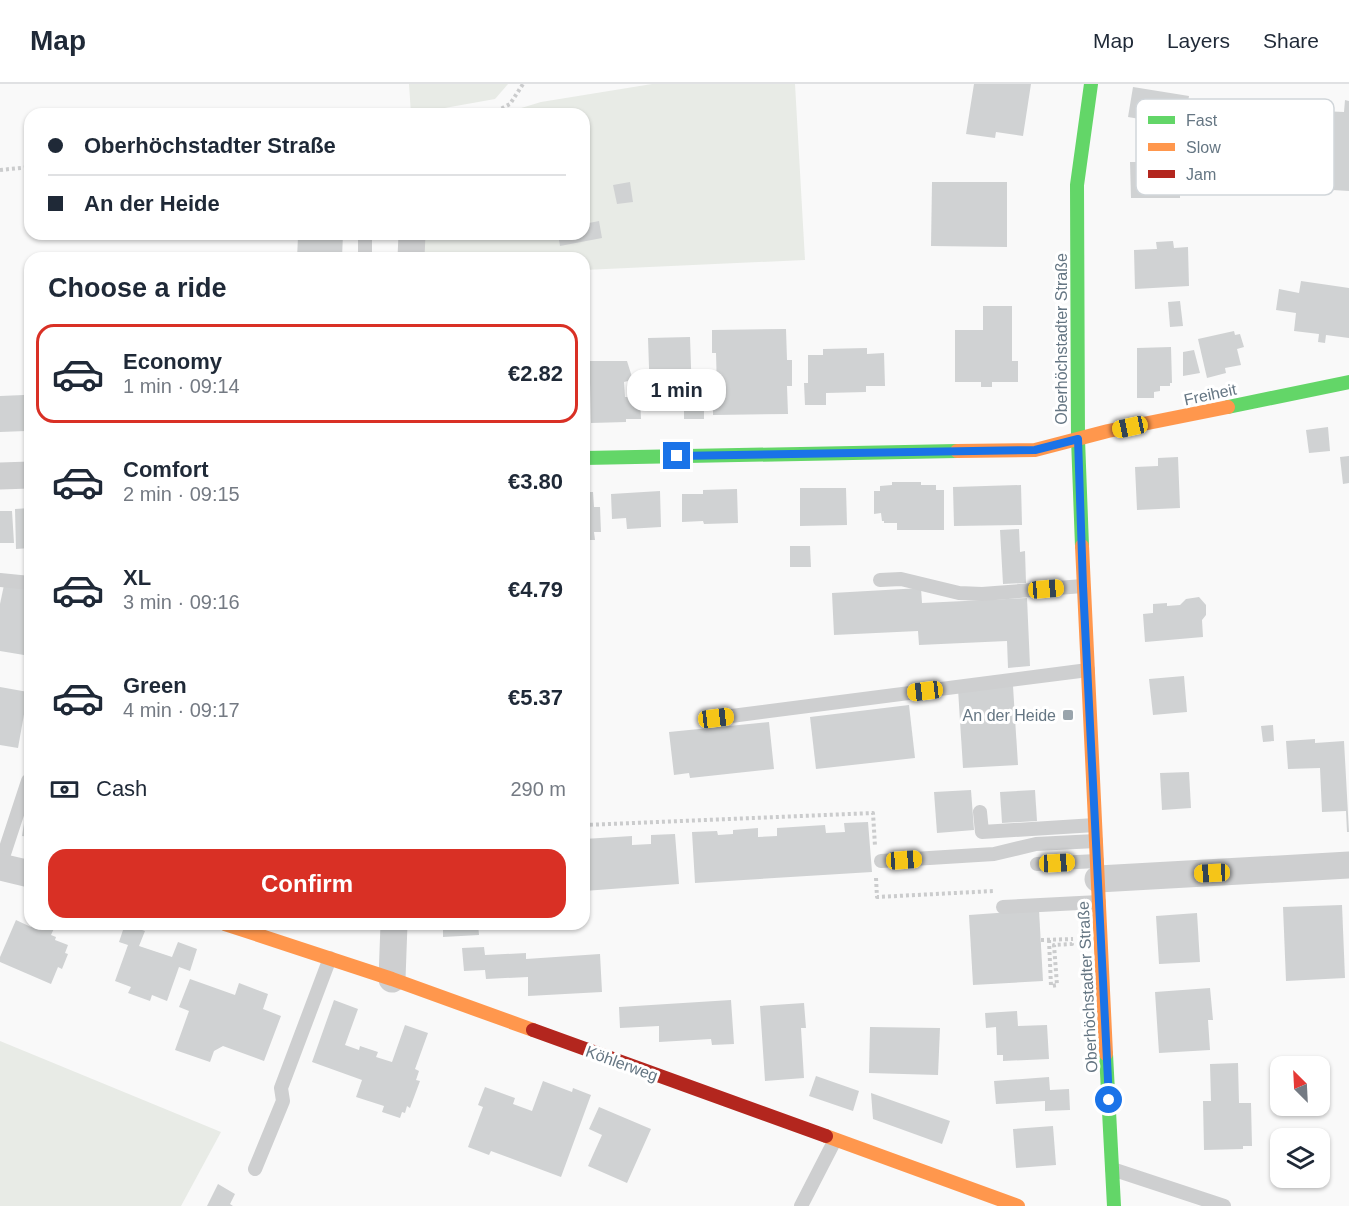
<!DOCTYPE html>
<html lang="en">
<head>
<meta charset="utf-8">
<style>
  body { margin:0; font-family:Helvetica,sans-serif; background:#f2f2f3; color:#1f2937; height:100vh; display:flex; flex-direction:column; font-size:22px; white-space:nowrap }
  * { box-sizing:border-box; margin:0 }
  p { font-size:20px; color:#747a83 }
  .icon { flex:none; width:33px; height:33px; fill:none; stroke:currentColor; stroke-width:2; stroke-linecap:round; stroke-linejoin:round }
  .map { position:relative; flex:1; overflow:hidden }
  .drawer { position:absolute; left:24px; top:168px; width:566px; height:678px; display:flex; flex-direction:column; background:#fff; border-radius:18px; box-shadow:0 2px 4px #0004 }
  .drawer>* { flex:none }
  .top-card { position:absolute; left:24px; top:24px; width:566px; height:132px; border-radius:18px; box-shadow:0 2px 4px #0004; display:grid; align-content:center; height:132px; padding:0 24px; background:#fff }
  .needle { width:39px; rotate:336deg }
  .buttons { position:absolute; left:1270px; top:972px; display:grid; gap:12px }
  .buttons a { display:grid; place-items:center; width:60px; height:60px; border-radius:12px; background:#fff; box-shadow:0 2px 4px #0004; font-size:30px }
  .end { position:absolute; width:27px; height:27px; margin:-14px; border:8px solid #1a73e8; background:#fff; box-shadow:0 0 0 3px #fff }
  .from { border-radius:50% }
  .bubble { position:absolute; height:42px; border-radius:18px; background:#fff; box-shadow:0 2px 4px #0004; font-size:20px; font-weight:600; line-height:42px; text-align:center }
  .car { position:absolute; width:18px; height:36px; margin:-18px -9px; border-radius:8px; box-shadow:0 0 4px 2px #0007; background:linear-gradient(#f5c518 24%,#345 0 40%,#f5c518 0 76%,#345 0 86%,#f5c518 0) }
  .top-card b { display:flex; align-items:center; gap:21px; height:57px; font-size:22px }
  .top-card b+b { border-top:2px solid #e0e1e3 }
  .top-card i { width:15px; height:15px; background:#1f2937 }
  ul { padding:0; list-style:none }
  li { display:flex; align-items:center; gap:18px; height:99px; margin:0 12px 9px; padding:0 12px; border:3px solid transparent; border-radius:18px }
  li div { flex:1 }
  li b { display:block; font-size:22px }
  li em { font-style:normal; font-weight:600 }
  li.on { border-color:#d93025 }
  li>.icon { width:54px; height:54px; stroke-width:1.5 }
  h2 { padding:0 24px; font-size:27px; line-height:72px }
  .pay { display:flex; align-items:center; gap:15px; height:66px; padding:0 24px; font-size:22px }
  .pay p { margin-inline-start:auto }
  .cta { display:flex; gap:12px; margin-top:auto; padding:12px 24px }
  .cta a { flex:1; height:69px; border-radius:18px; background:#d93025; color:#fff; font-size:24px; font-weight:600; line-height:69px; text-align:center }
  header { display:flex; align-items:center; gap:36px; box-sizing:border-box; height:84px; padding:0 30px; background:#fff; border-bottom:2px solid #e0e1e3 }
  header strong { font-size:28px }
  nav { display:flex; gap:33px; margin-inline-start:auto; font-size:21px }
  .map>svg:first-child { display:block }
  .green { fill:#e8ebe6 }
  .building { fill:#d0d2d3 }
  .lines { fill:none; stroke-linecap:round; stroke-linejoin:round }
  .path { stroke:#cbcccd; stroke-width:4; stroke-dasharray:3 3; stroke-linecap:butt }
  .lane { stroke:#cecfd0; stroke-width:14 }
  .street { stroke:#cecfd0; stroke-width:27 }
  .fast { stroke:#63d668; stroke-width:14 }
  .slow { stroke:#ff974d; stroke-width:14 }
  .jam { stroke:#b3261e; stroke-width:14 }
  .route { stroke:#1a73e8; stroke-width:8 }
  .poi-dot { fill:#99a4ac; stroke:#fff; stroke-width:2 }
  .labels { text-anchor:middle; stroke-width:6; stroke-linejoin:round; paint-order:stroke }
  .street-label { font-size:16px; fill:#657683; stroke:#fff }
  .poi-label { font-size:16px; fill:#657683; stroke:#fff; text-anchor:end }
  .key { fill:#fff; stroke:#d1d6da; stroke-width:1.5 }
  .key-label { font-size:16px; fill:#657683 }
</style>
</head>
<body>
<header>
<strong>Map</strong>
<nav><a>Map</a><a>Layers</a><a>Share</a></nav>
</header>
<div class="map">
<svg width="1349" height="1122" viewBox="0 0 1349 1122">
  <rect width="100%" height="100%" fill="#f9f9f9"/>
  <g class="green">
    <path d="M409,0H508L495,15L411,30Z"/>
    <path d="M652,0H795L805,176L584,186V174H420L422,150H584V30H501L541,18Z"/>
    <path d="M0,957L221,1048L181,1122H0Z"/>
  </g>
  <g class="building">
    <path d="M974,0H1031L1023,52L996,48L995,54L966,50Z"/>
    <path d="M1133,3L1189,12L1185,36L1176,35L1175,41L1128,33Z"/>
    <path d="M1345,16L1349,17V107L1316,105L1319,74H1329L1330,59H1319L1322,27L1344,28Z"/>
    <path d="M1130,78H1180V114H1131Z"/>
    <path d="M630,98L633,118L617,120L613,101Z"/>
    <path d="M932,98H1007V163L931,162Z"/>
    <path d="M599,137L602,154L560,162L558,150H584V140Z"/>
    <path d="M296,150H343L342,174H297L298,153H295Z"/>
    <path d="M1173,157L1174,164L1188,163L1189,202L1135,205L1134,166L1157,165L1156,158Z"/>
    <path d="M1301,197L1349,204V254L1326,251L1325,259L1318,258L1319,250L1294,247L1296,229L1276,226L1279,205L1299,209Z"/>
    <path d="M1180,217L1183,242L1170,243L1168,218Z"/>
    <path d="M983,222H1012V277H1018V298H992V303H981V298H955V246H983Z"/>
    <path d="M786,245L787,276H792V302H787L788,330L713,331V305H717L716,269H712V246Z"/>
    <path d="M1234,247L1235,251L1240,250L1244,263L1237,265L1241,281L1225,284L1226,289L1207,294L1198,255Z"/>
    <path d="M690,253L692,312L704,313V335H684V312L650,313L648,254Z"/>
    <path d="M1171,263L1172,299H1170V302H1160V307L1154,308V314H1137V264Z"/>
    <path d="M867,264V270L884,269L885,302H866V308L826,309V321H805L804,299H808V271H823V265Z"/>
    <path d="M1194,266L1200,289L1183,292V268Z"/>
    <path d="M584,277H627L632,293L628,297L624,298L625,313H640L641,335H626V338L591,339L590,298H585Z"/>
    <path d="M24,311L25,329H30V344H26V347L0,348V312Z"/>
    <path d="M1328,343L1330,367L1309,369L1306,346Z"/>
    <path d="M1349,372V399L1343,400L1340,373Z"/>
    <path d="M1178,373L1180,424L1137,426L1135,383L1158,382V374Z"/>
    <path d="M892,398H921V401H936V406H944V446H897V439H884V437H882L881,429L874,430V407H880V402L892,401Z"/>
    <path d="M1021,401L1022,441L954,442L953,403Z"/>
    <path d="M800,404H846L847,441L800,442Z"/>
    <path d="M737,405L738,439L704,440L703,437L682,438V410H703V406Z"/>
    <path d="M660,407L661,443L627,445L626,434L612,435L611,410Z"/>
    <path d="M584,408H593L594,423H600L601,448H594L595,456H584Z"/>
    <path d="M30,424V464L16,465L15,425Z"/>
    <path d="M0,427H12L14,459H0Z"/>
    <path d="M1019,445L1020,468L1025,467L1026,499L1003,500L1000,446Z"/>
    <path d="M790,462H810L811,483H790Z"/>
    <path d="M4,501L30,505V572L0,567V520Z"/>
    <path d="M921,504L922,519L1027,514L1030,582L1008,584L1007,557L919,561L918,547L834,551L832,509Z"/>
    <path d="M1199,513L1206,521V531L1202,536L1203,553L1145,558L1143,530L1153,529V520L1167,519V522L1180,521L1186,515Z"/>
    <path d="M1184,592L1187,628L1153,631L1149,595Z"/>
    <path d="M1013,602L1018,681L963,684L958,605Z"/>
    <path d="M0,603L28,608L18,664L0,661Z"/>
    <path d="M909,621L915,674L816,685L810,633Z"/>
    <path d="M769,638L774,685L690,694L689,689L674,691L669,648Z"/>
    <path d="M1273,641L1274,657L1263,658L1261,642Z"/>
    <path d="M1315,655V659L1344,657L1349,748H1347L1346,727L1322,728L1320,684L1288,685L1286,657Z"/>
    <path d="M1189,688L1191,724L1162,726L1160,689Z"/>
    <path d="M971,706L974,746L937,749L934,708Z"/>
    <path d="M1035,706L1037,737L1002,739L1000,708Z"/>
    <path d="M28,714L30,715V753L22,752Z"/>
    <path d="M868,738L872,788L695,799L692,748L717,747L718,751L733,750V746L758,744V753L777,752V744L825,741L826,749L845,748L844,739Z"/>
    <path d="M675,750L679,800L584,807V755L632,752V761L651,760V751Z"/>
    <path d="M1342,821L1345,894L1286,897L1283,823Z"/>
    <path d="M1039,826L1043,897L973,901L969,831Z"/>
    <path d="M1197,829L1200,878L1159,880L1156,832Z"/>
    <path d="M16,836L31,843L32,840H56L51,851L56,853L55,856L68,861L65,869L68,870L62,885L58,883L51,900L0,878V873Z"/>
    <path d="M125,840L145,847L139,862L172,873L178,858L197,865L190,887L179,883L167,917L152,911L150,917L128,909L131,903L115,897L128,861L119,858Z"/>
    <path d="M443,840H478L479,851L443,853Z"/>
    <path d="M484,863L485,871L526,869V875L600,870L602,908L528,912V893L486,895L485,886L464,887L462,864Z"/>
    <path d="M190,895L235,911L239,899L268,910L263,925L281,932L264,977L223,962L214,967L210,978L175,966L189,927L179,923Z"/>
    <path d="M1210,904L1213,936H1208L1210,966L1159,969L1155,908Z"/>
    <path d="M334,916L358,925L345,961L359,966L360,962L378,968L376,973L392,978L405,941L428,949L415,985L419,987L416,996L420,997L410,1024L407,1022L405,1029L402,1028L400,1034L382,1028L384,1022L356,1013L362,996L312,978Z"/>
    <path d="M731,916L734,960L712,961L711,955L659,958V942L620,944L619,923Z"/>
    <path d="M804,919L806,944H801L804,994L765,997L760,922Z"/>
    <path d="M1017,927L1018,942L1047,941L1049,975L1003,977V971H997L996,943L986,944L985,929Z"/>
    <path d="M870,943L940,944L938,991L869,989Z"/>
    <path d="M1238,979L1239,1019H1251L1252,1062H1243V1065L1204,1066L1203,1017H1211L1210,980Z"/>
    <path d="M816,992L859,1007L853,1027L809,1012Z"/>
    <path d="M1049,993L1050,1006L1069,1005L1070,1026L1045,1027V1017L996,1020L994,997Z"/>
    <path d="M543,997L572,1008L573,1004L591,1011L561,1093L491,1067L489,1071L468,1063L483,1023L478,1021L485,1003L515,1014L513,1020L532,1027Z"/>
    <path d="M871,1009L950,1037L942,1060L873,1035Z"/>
    <path d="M599,1023L651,1045L627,1099L588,1082L602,1051L589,1045Z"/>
    <path d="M1053,1042L1056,1081L1016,1084L1013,1045Z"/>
    <path d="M218,1100L235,1110L230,1120L233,1122H207Z"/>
  </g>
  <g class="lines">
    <g class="path">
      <path d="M491,30L510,20L523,0"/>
      <path d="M0,86L30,83"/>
      <path d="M584,741L873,729L875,762"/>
      <path d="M876,794L877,813L994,807"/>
      <path d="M1041,856L1073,855"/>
      <path d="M1049,856L1051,902L1057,901L1054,861L1072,860V858"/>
    </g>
    <g class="lane">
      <path d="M365,174V150"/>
      <path d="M0,496L30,499"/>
      <path d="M880,496L901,495L959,509L982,510L1083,502"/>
      <path d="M716,634L1088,586"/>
      <path d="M980,728L982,748L1095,741"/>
      <path d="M881,777L994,770L1036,760L1096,757"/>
      <path d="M1037,780L1097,777"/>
      <path d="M0,782L28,697H30"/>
      <path d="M1003,823L1099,818"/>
      <path d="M255,1085L283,1017L281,1004L330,874"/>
      <path d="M1112,1085L1224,1122"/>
      <path d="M801,1122L835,1056"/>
    </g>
    <g class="street">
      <path d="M411,174L412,150"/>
      <path d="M0,392L30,391"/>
      <path d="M0,783L30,790"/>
      <path d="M1098,795L1349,781"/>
      <path d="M392,895L394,840"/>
    </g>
    <g class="fast">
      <path d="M1228,323L1349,298"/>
      <path d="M584,374L957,367"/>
      <path d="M1082,462L1078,355L1077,101L1091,0"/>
      <path d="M1106,970L1114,1122"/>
    </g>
    <g class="slow">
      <path d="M957,367L1035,366L1108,347L1228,323"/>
      <path d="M1082,462L1106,970"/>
      <path d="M225,840L392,895L533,946"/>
      <path d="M826,1052L1018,1122"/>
    </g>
    <path class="jam" d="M533,946L826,1052"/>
  </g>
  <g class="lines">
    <path class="route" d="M677,372L1035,366L1078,355L1083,502L1109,1016"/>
  </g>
  <rect class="poi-dot" x="1062" y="625" width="12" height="12" rx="3"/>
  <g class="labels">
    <g class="street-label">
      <text transform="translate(1061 255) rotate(-90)" y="6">Oberhöchstadter Straße</text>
      <text transform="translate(1210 310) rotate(-12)" y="6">Freiheit</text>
      <text transform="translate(1087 903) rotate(-93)" y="6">Oberhöchstadter Straße</text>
      <text transform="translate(622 979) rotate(20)" y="6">Köhlerweg</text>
    </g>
    <g class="poi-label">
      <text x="1056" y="637">An der Heide</text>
    </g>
  </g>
  <rect x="1136" y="15" width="198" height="96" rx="9" class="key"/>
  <rect x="1148" y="32" width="27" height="8" fill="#63d668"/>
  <rect x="1148" y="59" width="27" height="8" fill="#ff974d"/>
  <rect x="1148" y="86" width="27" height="8" fill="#b3261e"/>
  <g class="key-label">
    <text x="1186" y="42">Fast</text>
    <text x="1186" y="69">Slow</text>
    <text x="1186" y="96">Jam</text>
  </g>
</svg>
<div class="buttons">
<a><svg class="needle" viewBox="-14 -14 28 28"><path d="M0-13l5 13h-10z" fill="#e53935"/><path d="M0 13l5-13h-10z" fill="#747a83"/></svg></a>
<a><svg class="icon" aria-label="layers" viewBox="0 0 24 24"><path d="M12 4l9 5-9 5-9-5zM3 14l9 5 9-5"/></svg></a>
</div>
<i class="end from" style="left:1109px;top:1016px"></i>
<i class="end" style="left:677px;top:372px"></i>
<div class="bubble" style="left:627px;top:285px;width:99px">1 min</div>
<i class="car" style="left:1130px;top:343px;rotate:258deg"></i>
<i class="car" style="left:1046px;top:505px;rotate:85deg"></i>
<i class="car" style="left:925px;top:607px;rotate:263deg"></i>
<i class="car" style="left:716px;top:634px;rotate:83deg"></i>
<i class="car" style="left:904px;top:776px;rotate:86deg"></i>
<i class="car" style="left:1057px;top:779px;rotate:87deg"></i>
<i class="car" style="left:1212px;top:789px;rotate:267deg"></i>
<div class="top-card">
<b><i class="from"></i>Oberhöchstadter Straße</b>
<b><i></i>An der Heide</b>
</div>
<section class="drawer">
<h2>Choose a ride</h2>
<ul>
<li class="on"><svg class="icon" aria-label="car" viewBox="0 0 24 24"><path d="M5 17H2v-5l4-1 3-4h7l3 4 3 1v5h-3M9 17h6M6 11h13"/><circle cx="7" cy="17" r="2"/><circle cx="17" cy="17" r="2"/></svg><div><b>Economy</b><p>1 min · 09:14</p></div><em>€2.82</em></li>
<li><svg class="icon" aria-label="car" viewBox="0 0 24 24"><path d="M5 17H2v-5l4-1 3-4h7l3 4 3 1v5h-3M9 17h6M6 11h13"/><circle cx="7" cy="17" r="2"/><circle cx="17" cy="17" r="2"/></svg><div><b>Comfort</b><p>2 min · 09:15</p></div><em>€3.80</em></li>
<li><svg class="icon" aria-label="car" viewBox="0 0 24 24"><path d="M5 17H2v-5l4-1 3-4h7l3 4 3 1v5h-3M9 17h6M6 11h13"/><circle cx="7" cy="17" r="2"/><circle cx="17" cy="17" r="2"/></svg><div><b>XL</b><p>3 min · 09:16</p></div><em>€4.79</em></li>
<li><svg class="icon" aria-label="car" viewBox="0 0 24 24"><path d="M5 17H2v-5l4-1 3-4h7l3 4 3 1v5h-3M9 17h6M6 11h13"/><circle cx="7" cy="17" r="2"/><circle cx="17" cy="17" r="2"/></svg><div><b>Green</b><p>4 min · 09:17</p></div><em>€5.37</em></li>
</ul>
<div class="pay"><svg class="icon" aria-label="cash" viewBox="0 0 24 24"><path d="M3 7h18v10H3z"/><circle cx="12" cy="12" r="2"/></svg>Cash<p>290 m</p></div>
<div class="cta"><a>Confirm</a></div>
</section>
</div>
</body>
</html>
